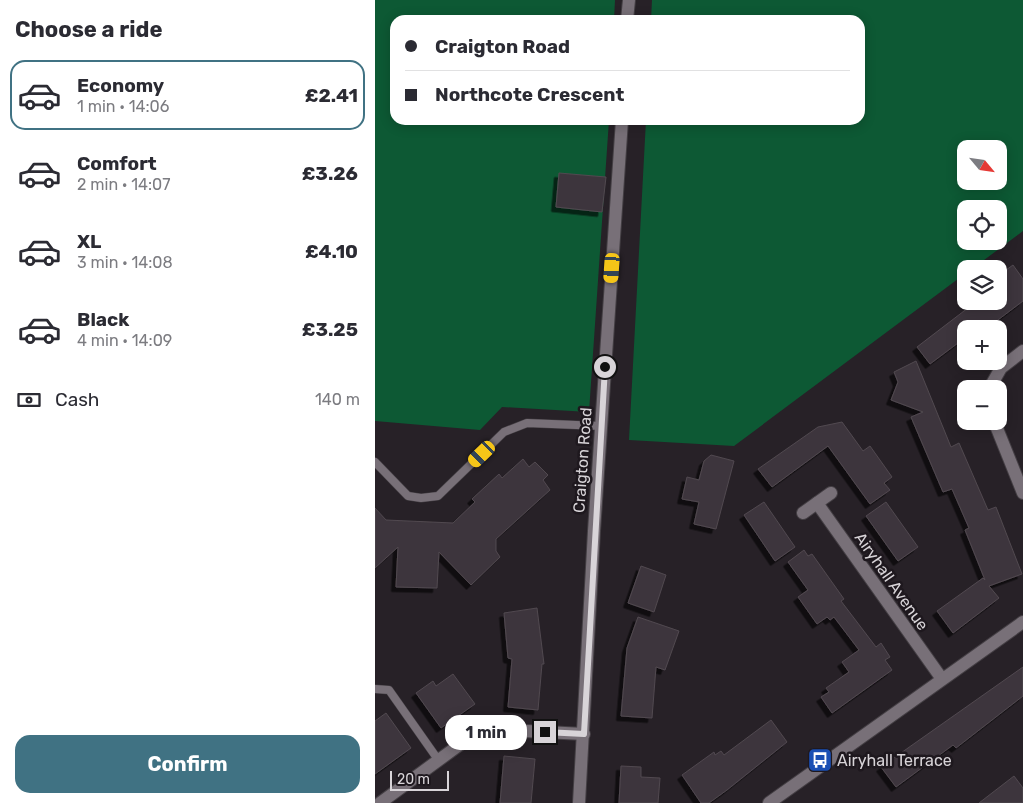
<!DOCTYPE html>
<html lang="en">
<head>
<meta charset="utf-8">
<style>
  body { margin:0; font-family:Rubik,sans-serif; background:#f7f7f7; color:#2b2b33; height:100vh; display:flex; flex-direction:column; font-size:19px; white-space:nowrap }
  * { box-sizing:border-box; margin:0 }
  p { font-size:16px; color:#7c7c81 }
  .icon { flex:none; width:28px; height:28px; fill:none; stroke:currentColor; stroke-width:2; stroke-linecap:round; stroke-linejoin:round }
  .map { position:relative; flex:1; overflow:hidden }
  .drawer { display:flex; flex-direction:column; background:#fff; width:375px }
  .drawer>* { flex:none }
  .banner { position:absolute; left:15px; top:15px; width:475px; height:110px; border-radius:15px; box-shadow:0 2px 12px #0003; display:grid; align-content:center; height:110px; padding:0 15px; background:#fff }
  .needle { width:32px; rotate:119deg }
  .buttons { position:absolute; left:582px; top:140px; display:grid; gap:10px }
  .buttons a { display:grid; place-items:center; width:50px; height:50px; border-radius:10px; background:#fff; box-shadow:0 2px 12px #0003; font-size:25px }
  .scale { position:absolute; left:15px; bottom:12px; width:59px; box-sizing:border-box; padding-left:5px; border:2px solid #d8d4d8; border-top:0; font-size:14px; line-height:18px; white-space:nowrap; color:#d8d4d8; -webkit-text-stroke:4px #1e181e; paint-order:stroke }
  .end { position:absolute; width:22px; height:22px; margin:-11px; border:6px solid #d8d4d8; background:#111; box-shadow:0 0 0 2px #111 }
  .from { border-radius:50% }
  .bubble { position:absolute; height:35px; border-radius:15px; background:#fff; box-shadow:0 2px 12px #0003; font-size:16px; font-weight:700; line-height:35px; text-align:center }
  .car { position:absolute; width:15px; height:30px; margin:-15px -8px; border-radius:6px; box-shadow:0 0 4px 1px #0007; background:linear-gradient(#f5c518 24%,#345 0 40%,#f5c518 0 76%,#345 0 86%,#f5c518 0) }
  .banner b { display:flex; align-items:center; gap:18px; height:48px; font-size:19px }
  .banner b+b { border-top:1px solid #e1e1e2 }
  .banner i { width:12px; height:12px; background:#2b2b33 }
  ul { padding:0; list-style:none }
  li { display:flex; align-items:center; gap:15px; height:70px; margin:0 10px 8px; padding:0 5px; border:2px solid transparent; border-radius:15px }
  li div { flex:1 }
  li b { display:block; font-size:19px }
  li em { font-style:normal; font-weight:700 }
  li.selected { border-color:#407283 }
  li>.icon { width:45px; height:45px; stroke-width:1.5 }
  h2 { padding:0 15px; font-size:22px; line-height:60px }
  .pay { display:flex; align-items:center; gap:12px; height:55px; padding:0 15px; font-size:19px }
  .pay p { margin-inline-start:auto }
  .primary-button { display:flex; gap:10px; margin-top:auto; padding:10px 15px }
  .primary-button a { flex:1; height:58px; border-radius:15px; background:#407283; color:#fff; font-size:20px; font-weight:700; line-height:58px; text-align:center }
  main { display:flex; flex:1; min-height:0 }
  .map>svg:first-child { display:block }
  .green { fill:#0d5934; fill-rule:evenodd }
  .building { fill:#3e363d; stroke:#514950; filter:url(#shadow) }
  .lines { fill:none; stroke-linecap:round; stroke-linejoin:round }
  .service-casing { stroke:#443f44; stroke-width:9 }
  .minor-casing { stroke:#443f44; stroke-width:14 }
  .tertiary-casing { stroke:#443f44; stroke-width:14 }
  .service { stroke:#787078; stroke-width:8 }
  .minor { stroke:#787078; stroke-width:12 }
  .tertiary { stroke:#787078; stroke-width:12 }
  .route { stroke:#d8d4d8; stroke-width:6 }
  .labels { text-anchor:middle; stroke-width:5; stroke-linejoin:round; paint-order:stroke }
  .street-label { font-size:16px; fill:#d8d4d8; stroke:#1e181e }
  .poi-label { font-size:16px; fill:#d8d4d8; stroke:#1e181e; text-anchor:start }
</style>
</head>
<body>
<main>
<section class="drawer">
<h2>Choose a ride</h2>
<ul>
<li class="selected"><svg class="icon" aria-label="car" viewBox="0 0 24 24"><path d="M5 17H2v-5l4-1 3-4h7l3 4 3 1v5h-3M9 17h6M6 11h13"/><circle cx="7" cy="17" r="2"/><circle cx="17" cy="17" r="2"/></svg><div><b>Economy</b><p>1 min · 14:06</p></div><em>£2.41</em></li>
<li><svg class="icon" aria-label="car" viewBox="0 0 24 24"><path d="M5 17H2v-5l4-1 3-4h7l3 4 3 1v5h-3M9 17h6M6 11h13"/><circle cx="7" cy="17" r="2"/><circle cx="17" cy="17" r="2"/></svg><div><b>Comfort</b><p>2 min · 14:07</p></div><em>£3.26</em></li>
<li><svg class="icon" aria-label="car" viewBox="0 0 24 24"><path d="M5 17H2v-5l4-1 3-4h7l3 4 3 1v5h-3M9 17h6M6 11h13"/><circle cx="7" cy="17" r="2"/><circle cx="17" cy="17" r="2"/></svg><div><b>XL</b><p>3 min · 14:08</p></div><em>£4.10</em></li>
<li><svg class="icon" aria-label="car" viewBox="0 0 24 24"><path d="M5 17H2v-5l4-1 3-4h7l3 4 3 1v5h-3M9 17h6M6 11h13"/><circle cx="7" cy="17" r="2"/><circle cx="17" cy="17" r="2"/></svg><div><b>Black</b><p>4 min · 14:09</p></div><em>£3.25</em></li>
</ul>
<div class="pay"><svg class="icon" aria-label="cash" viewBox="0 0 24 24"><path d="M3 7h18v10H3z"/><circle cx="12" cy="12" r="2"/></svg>Cash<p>140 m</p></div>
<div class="primary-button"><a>Confirm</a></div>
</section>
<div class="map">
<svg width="648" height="803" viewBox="0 0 648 803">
  <defs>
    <filter id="shadow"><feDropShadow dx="-4.5" dy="4.5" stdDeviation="0" flood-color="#0009"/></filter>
  </defs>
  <rect width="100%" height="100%" fill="#272127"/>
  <g class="green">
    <path d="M0,0H240L239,20H20V120H234L214,412L127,407L105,430L0,421Z"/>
    <path d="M277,0H648V231L597,269H591V273L359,446L254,440L271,120H485V20H276ZM591,149H624V181H591ZM591,209H624V241H591Z"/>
  </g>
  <g class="building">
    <path d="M184,173L231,177L227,212L181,207Z"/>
    <path d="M638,265L648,279V301L611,329H591V337L555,364L542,347L602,301H624V275Z"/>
    <path d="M541,361L576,447L584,443L613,510L621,507L647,574L614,586L624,598L578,633L562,611L608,578L610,580L590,530L594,528L577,489L568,492L536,417L548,412L516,400L523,382L519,372Z"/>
    <path d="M467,422L488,451L495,446L517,477L509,483L515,490L495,504L453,446L397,487L383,469L443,427Z"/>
    <path d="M336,455L359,461L341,529L319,524L324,502L307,499L312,477L324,480L329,461Z"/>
    <path d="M148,459L154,467L160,462L173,475L168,480L175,490L121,539V551L125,557L96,585L64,552L62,588L21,587L23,547L0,568V508L11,520L78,523L100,502L97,499L124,474L127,478Z"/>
    <path d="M389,502L420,547L400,561L369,515Z"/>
    <path d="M511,502L543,547L523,561L491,516Z"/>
    <path d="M429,550L433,556L437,554L469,599L466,601L501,647L506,643L515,657L510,660L517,670L457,713L446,697L454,692L451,688L474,672L467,662L484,650L459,617L455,620L452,617L442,624L423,597L433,590L413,562Z"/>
    <path d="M266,566L291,575L279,612L253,603Z"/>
    <path d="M162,608L169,664H167L163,710L133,707L137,659L133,658L129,613Z"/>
    <path d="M263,617L304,631L290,670L281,667L277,718L246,716L252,648Z"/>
    <path d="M648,667V696L581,748L578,745L521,787L506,767Z"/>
    <path d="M78,674L100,704L66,728L41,693L58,681L61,686Z"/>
    <path d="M11,713L36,748L0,774V721Z"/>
    <path d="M396,720L412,742L352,790L334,803H326L307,775L339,752L340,755L346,751L349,755Z"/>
    <path d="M129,756L160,759L156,803H125Z"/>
    <path d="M246,766L266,767V777L285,778L283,803H244Z"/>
    <path d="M639,776L648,788V803H604Z"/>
  </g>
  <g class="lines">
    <defs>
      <g id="service">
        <path d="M0,462L33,496L46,498L63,496L129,432L152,423L226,426"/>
        <path d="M0,689L14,690L64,761"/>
      </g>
      <g id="minor">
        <path d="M614,389L626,368L648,351"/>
        <path d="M619,421L648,493"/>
        <path d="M442,503L567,679"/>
        <path d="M428,513L456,493"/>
        <path d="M5,803L87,743L111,729L209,734"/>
        <path d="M394,803L648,622"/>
      </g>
      <g id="tertiary">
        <path d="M252,20L254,0"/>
        <path d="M204,803L219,531L247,120"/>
      </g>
    </defs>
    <use href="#service" class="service-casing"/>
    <use href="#minor" class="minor-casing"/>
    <use href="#tertiary" class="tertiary-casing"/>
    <use href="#service" class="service"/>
    <use href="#minor" class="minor"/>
    <use href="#tertiary" class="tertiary"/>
  </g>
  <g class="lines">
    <path class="route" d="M170,732L209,734L230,367"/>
  </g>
  <defs>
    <symbol id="bus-square" viewBox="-11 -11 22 22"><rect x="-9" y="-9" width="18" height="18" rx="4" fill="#1a4fb4" stroke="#1e181e"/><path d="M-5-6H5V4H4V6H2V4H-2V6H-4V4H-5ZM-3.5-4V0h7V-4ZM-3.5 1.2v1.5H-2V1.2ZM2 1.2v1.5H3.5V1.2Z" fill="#fff"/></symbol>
  </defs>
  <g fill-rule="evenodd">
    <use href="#bus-square" x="431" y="746" width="28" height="28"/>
  </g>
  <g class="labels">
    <g class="street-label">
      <text transform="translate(207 460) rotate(-86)" y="6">Craigton Road</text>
      <text transform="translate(517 581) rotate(55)" y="6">Airyhall Avenue</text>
    </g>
    <g class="poi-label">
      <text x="462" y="766">Airyhall Terrace</text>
    </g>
  </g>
</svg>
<div class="buttons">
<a><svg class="needle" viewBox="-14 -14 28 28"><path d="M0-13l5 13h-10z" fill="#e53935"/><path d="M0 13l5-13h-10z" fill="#7c7c81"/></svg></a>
<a><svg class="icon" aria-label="locate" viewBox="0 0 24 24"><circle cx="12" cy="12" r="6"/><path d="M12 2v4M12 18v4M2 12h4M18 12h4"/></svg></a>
<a><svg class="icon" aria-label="layers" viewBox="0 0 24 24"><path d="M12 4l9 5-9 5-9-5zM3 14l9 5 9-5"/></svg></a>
<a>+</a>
<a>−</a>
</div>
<div class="scale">20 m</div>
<i class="end from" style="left:230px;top:367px"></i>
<i class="end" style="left:170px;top:732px"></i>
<div class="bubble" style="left:70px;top:715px;width:82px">1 min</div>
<i class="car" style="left:237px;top:268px;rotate:184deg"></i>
<i class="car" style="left:107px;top:454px;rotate:226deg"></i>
<div class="banner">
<b><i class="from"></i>Craigton Road</b>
<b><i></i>Northcote Crescent</b>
</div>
</div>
</main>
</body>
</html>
